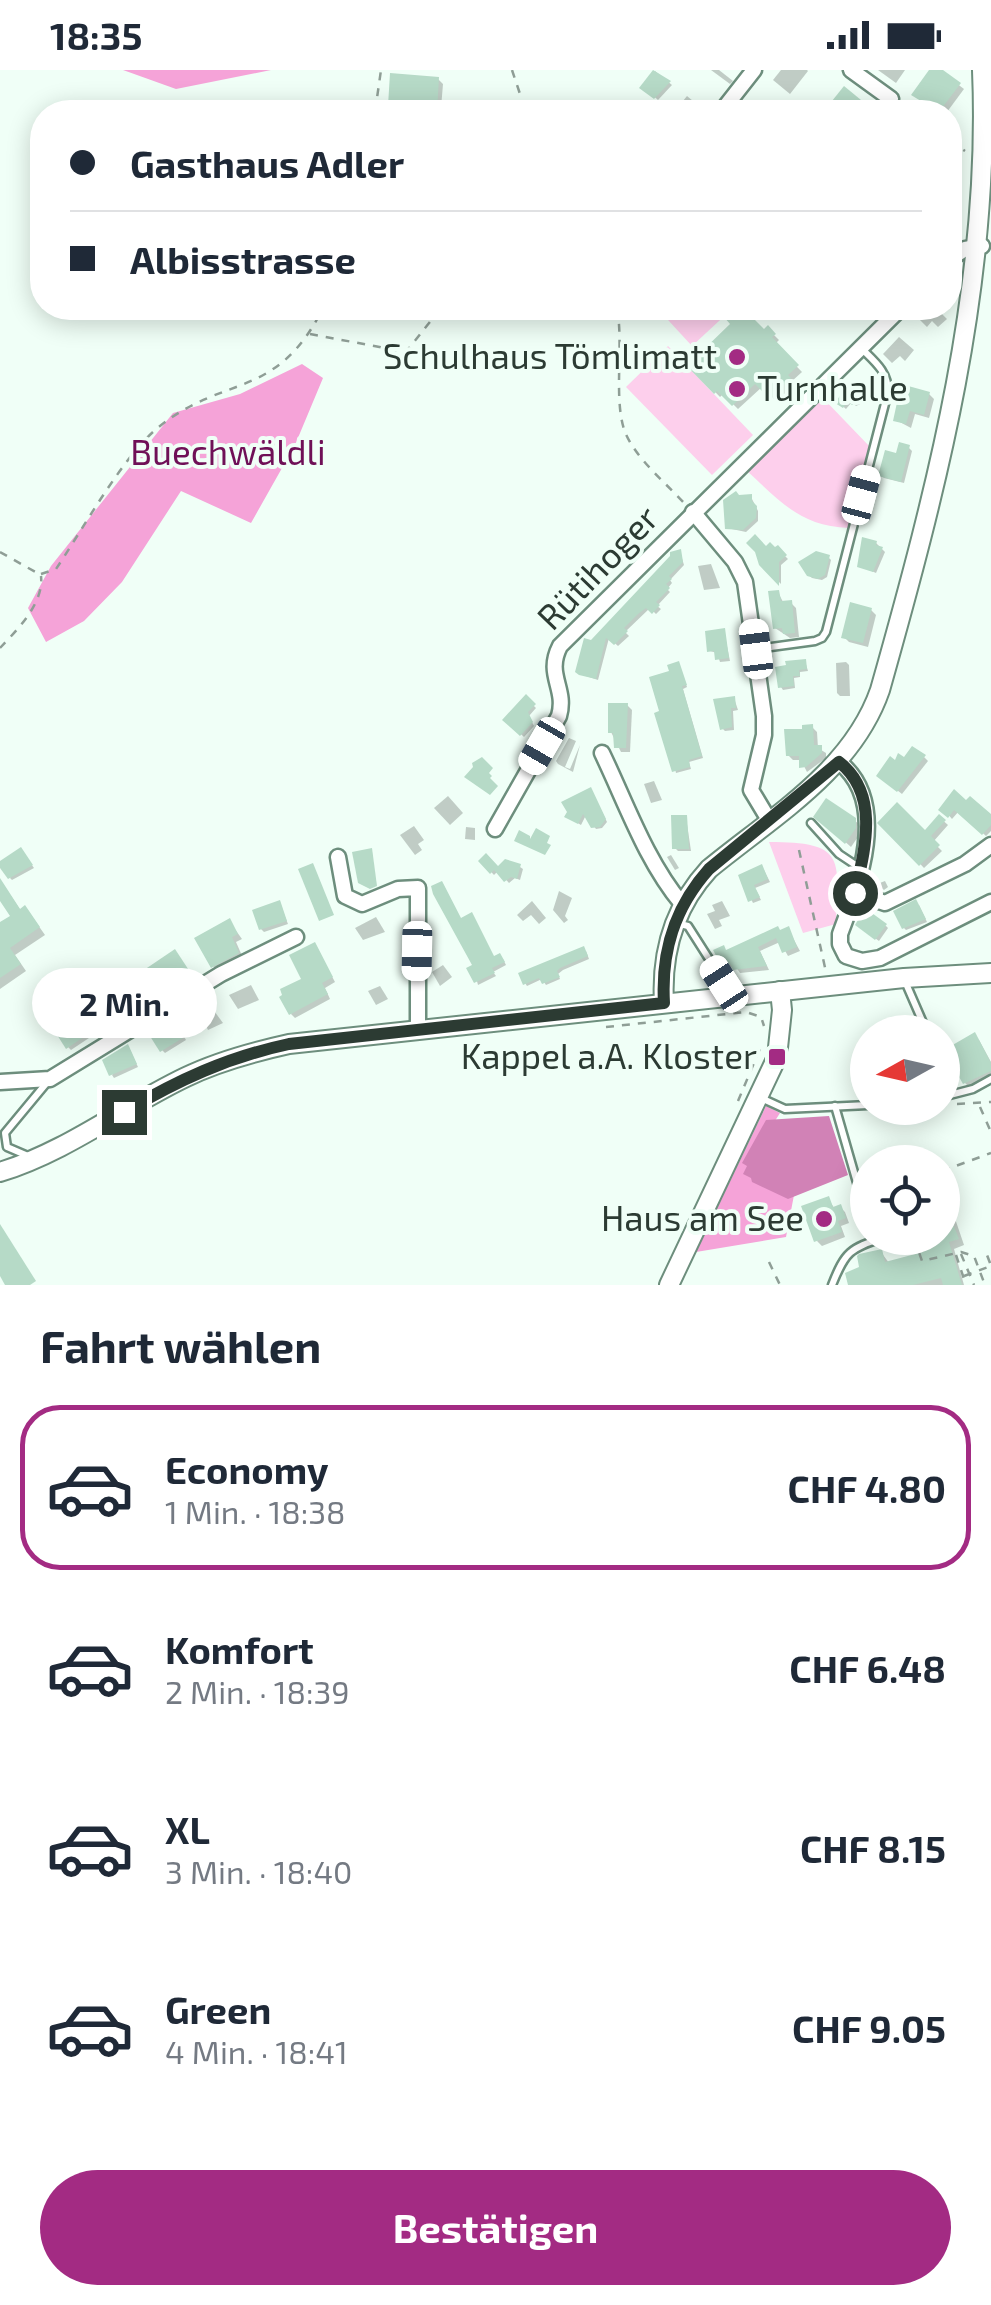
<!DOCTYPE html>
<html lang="de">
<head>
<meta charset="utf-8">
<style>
  body { margin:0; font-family:"Exo 2",sans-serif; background:#f6f6f7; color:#1f2937; height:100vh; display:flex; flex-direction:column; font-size:38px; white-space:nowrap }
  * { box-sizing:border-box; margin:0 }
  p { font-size:32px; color:#747a83 }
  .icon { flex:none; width:55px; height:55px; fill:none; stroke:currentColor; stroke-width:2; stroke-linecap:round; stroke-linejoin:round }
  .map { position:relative; height:1215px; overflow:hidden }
  .sheet { display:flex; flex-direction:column; background:#fff; flex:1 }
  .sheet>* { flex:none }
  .top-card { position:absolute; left:30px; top:30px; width:932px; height:220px; border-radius:40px; box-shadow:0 5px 25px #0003; display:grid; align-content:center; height:220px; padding:0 40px; background:#fff }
  .needle { width:65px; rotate:262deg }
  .fabs { position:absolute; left:850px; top:945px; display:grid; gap:20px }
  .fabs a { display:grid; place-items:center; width:110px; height:110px; border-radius:50%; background:#fff; box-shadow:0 5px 25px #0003; font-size:50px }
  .end { position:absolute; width:45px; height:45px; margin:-22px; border:12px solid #2c3b33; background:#fff; box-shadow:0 0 0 5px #fff }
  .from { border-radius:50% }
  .bubble { position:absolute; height:70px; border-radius:35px; background:#fff; box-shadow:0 5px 25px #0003; font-size:32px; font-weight:700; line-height:70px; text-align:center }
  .car { position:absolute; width:30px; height:60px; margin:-30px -15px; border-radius:12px; box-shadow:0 0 8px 2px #0007; background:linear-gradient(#fff 24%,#345 0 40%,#fff 0 76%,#345 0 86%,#fff 0) }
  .top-card b { display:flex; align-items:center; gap:35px; height:95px; font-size:38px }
  .top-card b+b { border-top:2px solid #e0e1e3 }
  .top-card i { width:25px; height:25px; background:#1f2937 }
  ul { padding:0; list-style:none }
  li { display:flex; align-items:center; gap:30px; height:165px; margin:0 20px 15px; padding:0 20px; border:5px solid transparent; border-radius:40px }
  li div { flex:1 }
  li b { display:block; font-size:38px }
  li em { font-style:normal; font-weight:700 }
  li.on { border-color:#a32b83 }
  li>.icon { width:90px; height:90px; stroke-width:1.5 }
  h2 { padding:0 40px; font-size:45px; line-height:120px }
  .action { display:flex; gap:20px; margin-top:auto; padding:20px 40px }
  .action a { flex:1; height:115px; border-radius:60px; background:#a32b83; color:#fff; font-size:40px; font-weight:700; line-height:115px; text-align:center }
  .status { display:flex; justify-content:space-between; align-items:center; height:70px; padding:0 50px; background:#fff; direction:ltr }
  .status svg { height:28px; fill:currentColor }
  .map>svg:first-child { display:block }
  .green { fill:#fdcfec }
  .forest { fill:#f5a3d8 }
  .water { fill:#d182b6 }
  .shadow { fill:#0003 }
  .building { fill:#b6dac7 }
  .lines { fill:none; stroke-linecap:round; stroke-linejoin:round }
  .service-casing { stroke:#6d8e7d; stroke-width:11 }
  .minor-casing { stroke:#6d8e7d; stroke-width:19 }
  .tertiary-casing { stroke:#6d8e7d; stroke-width:22 }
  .path { stroke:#8f9e96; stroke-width:2.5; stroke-dasharray:8 8; stroke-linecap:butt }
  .service { stroke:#fff; stroke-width:6 }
  .minor { stroke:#fff; stroke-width:14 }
  .tertiary { stroke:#fff; stroke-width:18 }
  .route { stroke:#2c3b33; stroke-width:12 }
  .poi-dot { fill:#a32b83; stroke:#f0fff7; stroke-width:4 }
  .labels { text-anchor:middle; stroke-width:8; stroke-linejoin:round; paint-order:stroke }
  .poi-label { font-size:35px; fill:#2c3b33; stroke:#f0fff7; text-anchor:end }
  .park-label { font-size:35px; fill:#6f1057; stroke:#f0fff7 }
  .street-label { font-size:35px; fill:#2c3b33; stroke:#f0fff7 }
</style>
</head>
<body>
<div class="status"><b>18:35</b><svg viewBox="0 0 49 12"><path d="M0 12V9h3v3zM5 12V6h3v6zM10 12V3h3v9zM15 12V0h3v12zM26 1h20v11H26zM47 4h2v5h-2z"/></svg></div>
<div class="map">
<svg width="991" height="1215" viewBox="0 0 991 1215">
  <rect width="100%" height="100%" fill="#f0fff7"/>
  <g class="green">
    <path d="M657,238H733L692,276Z"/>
    <path d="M668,276L753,365L712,405L626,317Z"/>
    <path d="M821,326L871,378L849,458C800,456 781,432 747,401Z"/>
    <path d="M769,772C845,772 839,787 836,854L803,863Z"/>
  </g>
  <g class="forest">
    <path d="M123,0H271L176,19Z"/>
    <path d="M302,294L323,308L295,375L251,453L181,421L122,512L84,551L46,572L28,538L51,496L173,343L240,324Z"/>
    <path d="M766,1036L780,1043L748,1093L794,1125L786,1167L696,1182Z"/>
  </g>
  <path class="water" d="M829,1046L848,1105L788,1129L752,1112L751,1108L743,1104L747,1096L742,1093L766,1050Z"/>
  <g class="shadow">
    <path d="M711,0H719L733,11L730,14Z"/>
    <path d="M781,0H807L808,1L790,24L773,10Z"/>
    <path d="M878,0H905L896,13Z"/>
    <path d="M932,0H939L964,19L947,42H938L920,29Z"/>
    <path d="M655,1L672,15L658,30L643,17Z"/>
    <path d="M438,9L443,14L441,38L459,39L463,42H419L395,40L390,35Z"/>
    <path d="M687,26L700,37L698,42H674Z"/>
    <path d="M332,31L360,34V42H331Z"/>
    <path d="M738,238L764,262L768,259L779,270L775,274L802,302L791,312L794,315L777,332L762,317L738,339L723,324L720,327L684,290L698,288L734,254L728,247Z"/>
    <path d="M929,238H946L941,243L947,249L938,257L932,251L927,257L918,248Z"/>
    <path d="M899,267L914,280L905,291L900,286L892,293L883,284Z"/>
    <path d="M862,315L869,330L856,336L852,332L846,339L838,332Z"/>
    <path d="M929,324L934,329L929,348L915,344L911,358L896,350Z"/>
    <path d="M909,378L912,381L904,413L884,408L881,405Z"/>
    <path d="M738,427H751L758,441V451L746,462L727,458Z"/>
    <path d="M876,473L885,482L876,503L860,496Z"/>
    <path d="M778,479L788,489L781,495V514L761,494L758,481Z"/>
    <path d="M680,482L684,495L670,510L672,513L667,519L670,522L657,536L661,539L656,544L650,538L625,562L629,566L618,576L609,568L598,610L580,604L592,573Z"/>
    <path d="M829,488L831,490L827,507L822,510L812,508L809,505Z"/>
    <path d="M711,494L720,518L704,520L698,496Z"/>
    <path d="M778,522L784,534L791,533L796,538L799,567L790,568L775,558Z"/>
    <path d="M871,540L876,545L868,577L849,572L844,567Z"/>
    <path d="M724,561L730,591L720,592L717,583L710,581Z"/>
    <path d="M805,591L808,601L800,602V607L794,608L795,618L783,620L781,617Z"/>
    <path d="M846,592L849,595L850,626H840L837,623L836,593Z"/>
    <path d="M679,594L687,617L683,619L703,688L689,692L691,699L676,703L662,643L672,603Z"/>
    <path d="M526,628L536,638L529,646L534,656L524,667L506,650Z"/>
    <path d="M734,628L738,640L733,641L734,660L725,661L722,658Z"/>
    <path d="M627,635L632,640L630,682H621L611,662Z"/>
    <path d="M812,657L817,662L818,678L826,683V688L807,702L801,690H793L788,685L805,661Z"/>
    <path d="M569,668L576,671L565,697L570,699L580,675L573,702L558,694L556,691Z"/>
    <path d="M924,687L928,691L902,724L883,709L897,694Z"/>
    <path d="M654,711L662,730L651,733L644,714Z"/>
    <path d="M592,722L607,752L602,758L596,759L586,745L581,755L569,748Z"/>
    <path d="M448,726L463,743L450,755L434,738Z"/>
    <path d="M942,737L991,747V761L986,766L959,741L952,749Z"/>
    <path d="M816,746L854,750L860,755V764L851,777Z"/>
    <path d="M686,747L691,781H678L675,778Z"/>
    <path d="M939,747L948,755L933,772L942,781L924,798L881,753L925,763Z"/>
    <path d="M414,756L424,770L418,774L422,780L415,785L400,765Z"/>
    <path d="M466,757L475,758V770L465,769Z"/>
    <path d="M23,783L34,798L12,810L10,808Z"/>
    <path d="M671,785L679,798L675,800L667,787Z"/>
    <path d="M481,791L498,799L520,797L523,799L520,810L515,808L509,813L498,801L494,805Z"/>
    <path d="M764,800L770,812L755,818L761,830L753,833L740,807Z"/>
    <path d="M885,811L888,817L884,820L877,814Z"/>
    <path d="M559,821L572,828L565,846L568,850L564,853L553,840Z"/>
    <path d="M0,823L11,826L21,841L31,845L45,865L15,885L26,901L0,919V855L14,846Z"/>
    <path d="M532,831L546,848L539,854L531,845L523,851L517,845Z"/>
    <path d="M722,831L730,846L719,850L722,856L715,859L707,844L715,841L712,835Z"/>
    <path d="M279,832L288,854L264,862L261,859Z"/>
    <path d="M919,835L927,852L906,860L904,858Z"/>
    <path d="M376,847L385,862L363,870L355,858Z"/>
    <path d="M461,850L494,889H503L506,895L493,902L496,906L478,915Z"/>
    <path d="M229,851L242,869L236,872L243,888L218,901L213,896Z"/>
    <path d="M886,856L888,858L879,871L861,858Z"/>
    <path d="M788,859L800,881L788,886L780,872L760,881L769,900L740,903L736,897L727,898L723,893L728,882Z"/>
    <path d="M315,875L335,912L325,918L330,929L295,948L291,944Z"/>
    <path d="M586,881L589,889L563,900L558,904L560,909L546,915L542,909L527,916L525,913Z"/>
    <path d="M179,887L197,914L166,933L144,902Z"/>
    <path d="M443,895L452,907L440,916L432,902Z"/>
    <path d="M251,915L259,930L238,939L229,925Z"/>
    <path d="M380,916L388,929L376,935L368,921Z"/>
    <path d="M125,920L135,936L114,950L101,930Z"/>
    <path d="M209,934L223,953L208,960L198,939Z"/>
    <path d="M81,950L92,966L71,980L68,977Z"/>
    <path d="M176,953L186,970L165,983L162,980Z"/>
    <path d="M979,970L991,992V1008L970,1018L965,1013Z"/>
    <path d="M130,980L138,997L114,1008L112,1005Z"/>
    <path d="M942,1121L947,1125L964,1175L954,1179L964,1215H851L862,1199L881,1182L889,1193L926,1183L920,1168H942Z"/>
    <path d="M828,1129L835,1139L840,1137L845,1142L849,1153L841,1156L845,1167L822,1176L817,1171Z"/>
  </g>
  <g class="building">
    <path d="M653,0L671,11L654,29L639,18Z"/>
    <path d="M929,0H943L961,13L939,42L911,25Z"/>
    <path d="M390,3L439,7L437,42H417V38L388,36Z"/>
    <path d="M844,16L861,30L852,42H836L828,36Z"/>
    <path d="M734,238H743L764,259L768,255L776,264L772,267L799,295L788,305L791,308L770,329L755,314L732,336L717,321L714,324L680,289L692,278L698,285L730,254L724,247Z"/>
    <path d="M860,309L868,327L852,335L848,331L843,338L835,333L847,315Z"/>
    <path d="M901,314L930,322L924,345L910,341L906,354L893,351Z"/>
    <path d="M899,372L910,375L901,412L878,406L885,380L896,383Z"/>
    <path d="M736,421L739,425L752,424V431L757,436L756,448L743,460L725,459L723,430Z"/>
    <path d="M755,464L766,476L770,472L775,477L778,475L787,485L779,492V516L759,495L755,482L746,473Z"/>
    <path d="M862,467L877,471L876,475L883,477L873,502L857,497Z"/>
    <path d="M681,479L683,492L669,506L672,509L666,514L670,518L656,532L660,535L652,544L646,538L638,544L624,558L628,561L614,575L606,568L596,609L579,605L575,602L584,568L591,570L670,486V482Z"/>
    <path d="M816,481L830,485L825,505L818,509L807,506L798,492Z"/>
    <path d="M779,520L781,531L792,530L795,563L783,564L782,558L773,559L768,521Z"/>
    <path d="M850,532L872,538L863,573L841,568Z"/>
    <path d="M725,558L729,588L715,590L714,581L707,582L705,561Z"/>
    <path d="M806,589L807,599L799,600L800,606H793L794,616L778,618L775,597L786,595L785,591Z"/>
    <path d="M679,591L687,615L682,616L702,686L689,690L690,697L672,702L654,643L659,641L649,607L669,601L667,595Z"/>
    <path d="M526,624L536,634L528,642L533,652L520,666L502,650Z"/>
    <path d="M735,626L736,638H731L732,657L720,660L713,629Z"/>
    <path d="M608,633H628L626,678H614L613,663H608Z"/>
    <path d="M813,654L814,675H822V683L806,697L799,698V686H786L784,659H802V655Z"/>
    <path d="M912,676L926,685L897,722L876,706L890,686L895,690L898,683L904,687Z"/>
    <path d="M482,687L493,698L489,703L492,706L490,708L498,716L490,725L464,707L473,697L472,693Z"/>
    <path d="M591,717L606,749L600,757L591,758L583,744L578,754L564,747L567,742L561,732Z"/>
    <path d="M954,719L966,730L970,726L991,744V755L982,765L954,740L948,748L938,740Z"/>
    <path d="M826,728L856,748V758L845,774L813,747Z"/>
    <path d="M897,732L925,760L939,744L946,750L931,766L940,775L919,796L877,753Z"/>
    <path d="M671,745H687L689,779H672Z"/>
    <path d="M536,758L550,766L547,773L551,775L545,785L514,771L519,760L530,766V769Z"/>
    <path d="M21,777L33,795L8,809L0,798V791Z"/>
    <path d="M372,778L377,816L370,819L358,813L352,782Z"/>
    <path d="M486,783L498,796L505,789L521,794L517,809L511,807L504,812L494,800L490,804L478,791Z"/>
    <path d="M313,793L334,845L319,851L298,799Z"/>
    <path d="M762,794L768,809L754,815L760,827L748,832L738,805Z"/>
    <path d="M0,808L20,839L25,835L40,857L10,878L21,894L0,908V852L10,846L0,831Z"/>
    <path d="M442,811L461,848L472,842L494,886L500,883L505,892L492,898L495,903L474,913L466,898L472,895L433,824L431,816Z"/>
    <path d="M916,829L926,849L902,859L893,841Z"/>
    <path d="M280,830L287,851L259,860L252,840Z"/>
    <path d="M865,838L887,854L875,870L855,855Z"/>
    <path d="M230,848L238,864L232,867L239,883L211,898L194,868Z"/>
    <path d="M778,856L780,860L789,856L797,877L782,883L776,868L758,877L767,896L733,900L730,894L721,895L713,880L724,875L726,880Z"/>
    <path d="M315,872L333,907L322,913L328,924L289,945L279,927L282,925L280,919L301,909L289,885Z"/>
    <path d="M584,876L588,886L560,898L557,901L560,907L542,914L539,908L523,915L518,903Z"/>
    <path d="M175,879L194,908L159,929L141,902Z"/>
    <path d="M123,914L135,933L109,948L97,929Z"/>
    <path d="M79,944L91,962L66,979L54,960Z"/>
    <path d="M174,947L186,966L160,982L148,963Z"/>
    <path d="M975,962L991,993V1001L963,1014L944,980Z"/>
    <path d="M128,974L137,994L109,1006L102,990Z"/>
    <path d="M829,1126L833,1137L841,1134L846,1148L838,1151L842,1162L814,1172L801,1136Z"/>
    <path d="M942,1126L959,1169L949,1172L962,1215H943L941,1208L913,1215H848L845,1203L859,1197L857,1186L859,1184L882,1179L885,1192L923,1182L917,1168H942Z"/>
    <path d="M0,1154L36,1211L30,1215H5L0,1206Z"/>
  </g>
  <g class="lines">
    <defs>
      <g id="service">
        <path d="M757,579L815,571L822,568L826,562L888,322C888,301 874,291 860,277"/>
        <path d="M811,753L839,784L860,798"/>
        <path d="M676,853L688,856L725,914L726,925"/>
        <path d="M904,909L927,962"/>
        <path d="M942,995L948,1012V1024"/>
        <path d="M942,1027L973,1019L991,1009"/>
        <path d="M761,1028L785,1039L868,1035"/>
        <path d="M835,1036L862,1130"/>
        <path d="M28,1086L7,1077L5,1063L49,1010"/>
        <path d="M832,1215C845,1182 850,1178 883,1168"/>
      </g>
      <g id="minor">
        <path d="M851,0L891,29L880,42"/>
        <path d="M721,42L754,0"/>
        <path d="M950,189L965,179L982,176"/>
        <path d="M693,442L735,492L745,512L764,646V665L751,720L769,750"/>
        <path d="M602,683C626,733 646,791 682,834"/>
        <path d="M839,692C890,732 859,814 840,864V874L846,886L862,891L880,888L991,832"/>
        <path d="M495,759L559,646C567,618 545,605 560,576L901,238"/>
        <path d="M338,787L345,826L362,834L398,819L418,818V959"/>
        <path d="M855,823L885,833L965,794L991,775"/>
        <path d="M0,1012L50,1009L221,904L296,867"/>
      </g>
      <g id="tertiary">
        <path d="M664,933C661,882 674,837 709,799C772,747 852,701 880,620C937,418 991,213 982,0"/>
        <path d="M0,1102C68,1081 123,1037 186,1007C219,991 253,982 289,974L904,908L991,903"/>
        <path d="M669,1215L777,987L782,940L780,921"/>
      </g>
    </defs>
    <use href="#service" class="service-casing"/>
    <use href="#minor" class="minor-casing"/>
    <use href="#tertiary" class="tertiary-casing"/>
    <g class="path">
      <path d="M512,0L526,42"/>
      <path d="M375,42L381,0"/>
      <path d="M950,71L965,81"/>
      <path d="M617,238C624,275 613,330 625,362C636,389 666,413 685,434"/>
      <path d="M310,264L406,282L441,238"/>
      <path d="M0,482L39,504"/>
      <path d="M41,504L56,499C83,459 124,384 160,356C225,304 277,330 323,238"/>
      <path d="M0,578C18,559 44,533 41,506"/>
      <path d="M799,780L826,902"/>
      <path d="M606,957L746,942L761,947L764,956"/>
      <path d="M738,1031L762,974"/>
      <path d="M957,1034L991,1032"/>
      <path d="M980,1037L991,1062"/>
      <path d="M942,1101L991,1083"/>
      <path d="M865,1140L868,1149"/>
      <path d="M914,1168L922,1191L961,1182L974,1186L985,1215"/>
      <path d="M961,1184L974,1215"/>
      <path d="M956,1185L966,1215"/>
      <path d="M769,1192L780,1215"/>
      <path d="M990,1193L987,1185L991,1183"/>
      <path d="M964,1206L991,1196"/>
    </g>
    <use href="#service" class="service"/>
    <use href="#minor" class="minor"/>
    <use href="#tertiary" class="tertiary"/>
  </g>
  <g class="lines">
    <path class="route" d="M124,1042C178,1010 228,987 289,974L664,933C661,882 674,838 709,799L839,692C880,724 865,779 855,823"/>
  </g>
  <g class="poi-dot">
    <circle cx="737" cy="287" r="10"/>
    <circle cx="737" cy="319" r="10"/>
    <rect x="767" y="977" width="20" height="20" rx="5"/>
    <circle cx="824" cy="1149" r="10"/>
  </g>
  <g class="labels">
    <g class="poi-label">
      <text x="717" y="299">Schulhaus Tömlimatt</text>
      <text x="757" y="331" text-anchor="start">Turnhalle</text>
      <text x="757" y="999">Kappel a.A. Kloster</text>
      <text x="804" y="1161">Haus am See</text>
    </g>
    <g class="park-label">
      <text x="228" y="395">Buechwäldli</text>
    </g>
    <g class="street-label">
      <text transform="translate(598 498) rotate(-46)" y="12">Rütihoger</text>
    </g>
  </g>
</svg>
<div class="fabs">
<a><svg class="needle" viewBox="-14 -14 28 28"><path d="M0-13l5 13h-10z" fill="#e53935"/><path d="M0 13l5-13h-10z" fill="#747a83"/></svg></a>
<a><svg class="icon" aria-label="locate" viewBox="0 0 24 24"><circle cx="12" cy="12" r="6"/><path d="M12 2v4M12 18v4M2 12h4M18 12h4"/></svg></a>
</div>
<i class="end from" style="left:855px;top:823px"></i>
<i class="end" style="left:124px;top:1042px"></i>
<div class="bubble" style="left:32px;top:898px;width:185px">2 Min.</div>
<i class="car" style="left:861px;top:425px;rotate:15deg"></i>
<i class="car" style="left:756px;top:579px;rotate:353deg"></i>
<i class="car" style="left:542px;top:676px;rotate:210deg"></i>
<i class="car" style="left:417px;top:881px;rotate:181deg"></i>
<i class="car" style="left:724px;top:914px;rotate:327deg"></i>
<div class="top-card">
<b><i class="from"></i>Gasthaus Adler</b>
<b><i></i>Albisstrasse</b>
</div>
</div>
<section class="sheet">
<h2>Fahrt wählen</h2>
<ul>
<li class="on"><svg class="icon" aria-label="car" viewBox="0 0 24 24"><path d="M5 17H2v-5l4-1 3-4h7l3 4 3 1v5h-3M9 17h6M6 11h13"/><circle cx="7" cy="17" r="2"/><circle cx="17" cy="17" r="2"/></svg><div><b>Economy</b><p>1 Min. · 18:38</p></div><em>CHF 4.80</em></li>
<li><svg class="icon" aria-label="car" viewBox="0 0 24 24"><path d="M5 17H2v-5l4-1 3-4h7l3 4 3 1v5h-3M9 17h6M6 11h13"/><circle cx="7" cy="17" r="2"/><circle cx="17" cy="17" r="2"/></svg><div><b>Komfort</b><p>2 Min. · 18:39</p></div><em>CHF 6.48</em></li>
<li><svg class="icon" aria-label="car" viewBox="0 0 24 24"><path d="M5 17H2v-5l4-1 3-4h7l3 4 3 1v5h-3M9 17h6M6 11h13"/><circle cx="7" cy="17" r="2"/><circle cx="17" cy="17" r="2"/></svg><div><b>XL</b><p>3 Min. · 18:40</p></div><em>CHF 8.15</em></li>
<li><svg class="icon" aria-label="car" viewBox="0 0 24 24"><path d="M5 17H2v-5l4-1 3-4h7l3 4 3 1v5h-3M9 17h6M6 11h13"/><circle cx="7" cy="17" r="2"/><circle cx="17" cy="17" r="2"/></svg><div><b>Green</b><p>4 Min. · 18:41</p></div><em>CHF 9.05</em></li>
</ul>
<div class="action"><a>Bestätigen</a></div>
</section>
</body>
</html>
